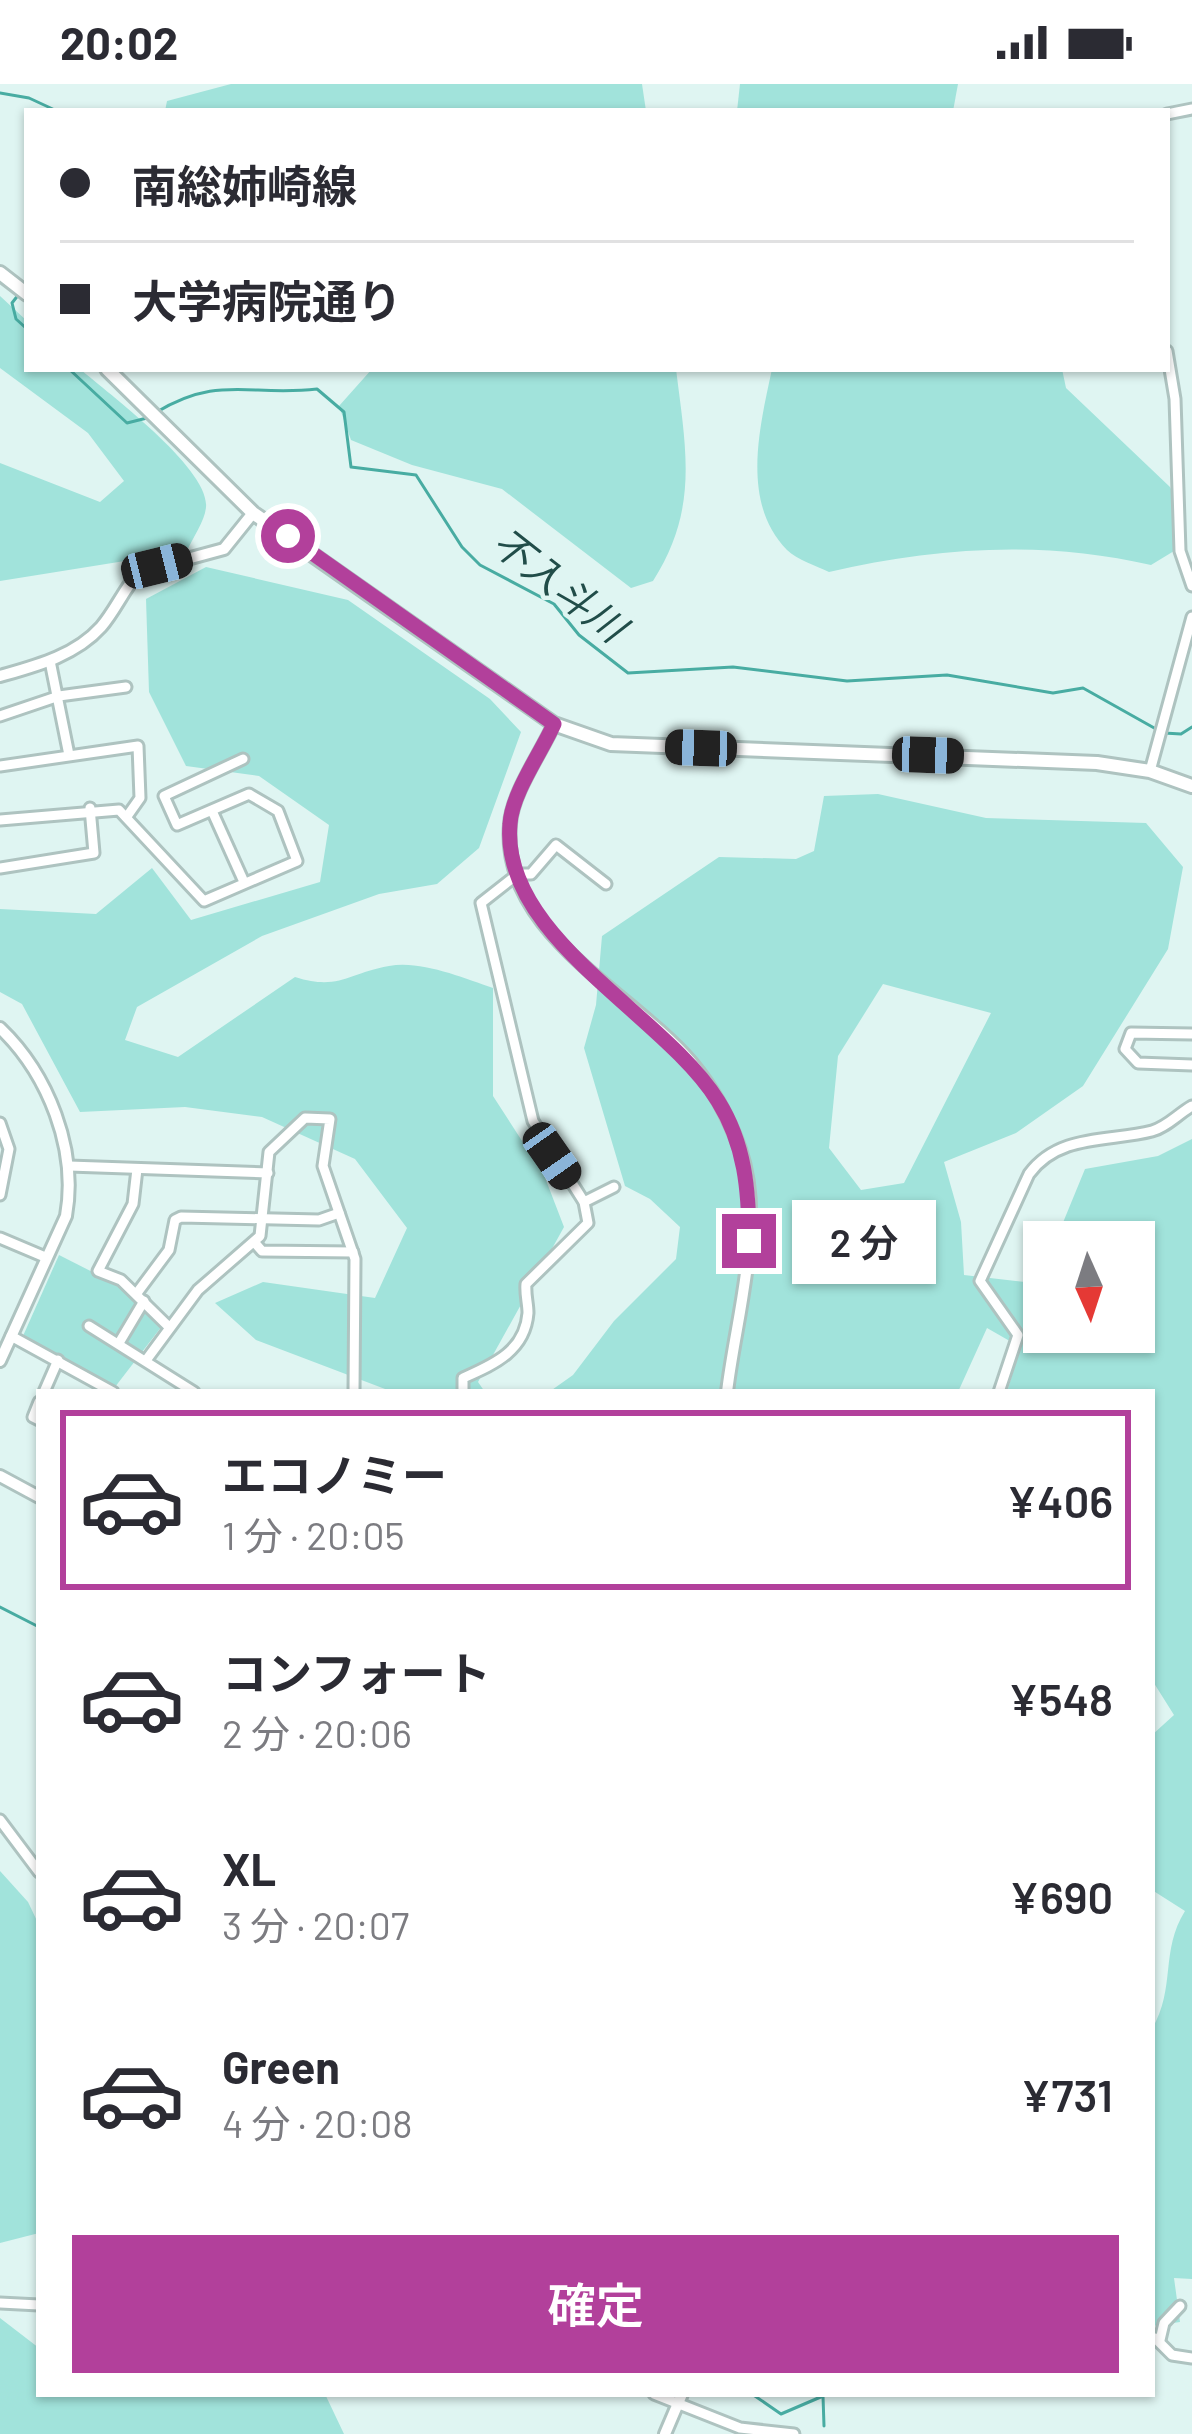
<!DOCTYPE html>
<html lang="ja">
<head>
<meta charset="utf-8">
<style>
  body { margin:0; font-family:Barlow,"Noto Sans JP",sans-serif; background:#f2f2f3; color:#2b2b33; height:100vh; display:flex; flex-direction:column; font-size:45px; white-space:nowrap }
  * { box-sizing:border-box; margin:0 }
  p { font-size:39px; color:#7c7c81 }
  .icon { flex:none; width:66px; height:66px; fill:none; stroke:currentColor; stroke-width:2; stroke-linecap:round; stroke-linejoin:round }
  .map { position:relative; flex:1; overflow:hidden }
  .panel { position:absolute; left:36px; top:1305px; width:1119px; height:1008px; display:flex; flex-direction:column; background:#fff; border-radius:0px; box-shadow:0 3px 9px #0004 }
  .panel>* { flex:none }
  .banner { position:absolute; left:24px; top:24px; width:1146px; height:264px; border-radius:0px; box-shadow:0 3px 9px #0004; display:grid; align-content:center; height:264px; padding:0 36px; background:#fff }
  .needle { width:78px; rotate:177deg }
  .controls { position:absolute; left:1023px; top:1137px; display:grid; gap:24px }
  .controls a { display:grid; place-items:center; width:132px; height:132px; border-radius:0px; background:#fff; box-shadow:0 3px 9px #0004; font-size:60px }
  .end { position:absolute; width:54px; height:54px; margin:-27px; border:15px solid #b2409b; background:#fff; box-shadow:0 0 0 6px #fff }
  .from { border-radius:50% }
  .bubble { position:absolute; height:84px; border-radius:0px; background:#fff; box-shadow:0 3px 9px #0004; font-size:39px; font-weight:600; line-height:84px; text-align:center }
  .car { position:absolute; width:36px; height:72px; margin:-36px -18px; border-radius:15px; box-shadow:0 0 9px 3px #0007; background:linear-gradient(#222 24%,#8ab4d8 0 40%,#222 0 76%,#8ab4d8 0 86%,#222 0) }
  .banner b { display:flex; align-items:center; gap:42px; height:114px; font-size:45px }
  .banner b+b { border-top:3px solid #e1e1e2 }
  .banner i { width:30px; height:30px; background:#2b2b33 }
  ul { padding:21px 0 0; list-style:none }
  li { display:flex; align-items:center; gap:36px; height:180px; margin:0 24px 18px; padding:0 12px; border:6px solid transparent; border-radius:0px }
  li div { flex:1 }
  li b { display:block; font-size:45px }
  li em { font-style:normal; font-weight:600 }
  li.active { border-color:#b2409b }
  li>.icon { width:108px; height:108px; stroke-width:1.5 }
  .button { display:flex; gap:24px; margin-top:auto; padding:24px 36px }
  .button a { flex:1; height:138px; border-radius:0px; background:#b2409b; color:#fff; font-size:48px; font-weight:600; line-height:138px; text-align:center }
  .status { display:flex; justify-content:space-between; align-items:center; height:84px; padding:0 60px; background:#fff; direction:ltr }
  .status svg { height:33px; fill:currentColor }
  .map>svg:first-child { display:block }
  .green { fill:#a1e3db; fill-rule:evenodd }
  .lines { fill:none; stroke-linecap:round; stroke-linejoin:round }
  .stream { stroke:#48aca2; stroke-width:3 }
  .minor-casing { stroke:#aec3c0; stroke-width:15 }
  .tertiary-casing { stroke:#aec3c0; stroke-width:16 }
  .secondary-casing { stroke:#aec3c0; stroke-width:18 }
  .minor { stroke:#fff; stroke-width:9 }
  .tertiary { stroke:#fff; stroke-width:10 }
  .secondary { stroke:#fff; stroke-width:12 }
  .route { stroke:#b2409b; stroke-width:15 }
  .labels { text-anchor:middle; stroke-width:9; stroke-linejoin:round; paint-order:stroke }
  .water-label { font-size:39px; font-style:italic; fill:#214d49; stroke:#dff5f2 }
</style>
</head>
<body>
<div class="status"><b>20:02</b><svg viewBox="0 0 49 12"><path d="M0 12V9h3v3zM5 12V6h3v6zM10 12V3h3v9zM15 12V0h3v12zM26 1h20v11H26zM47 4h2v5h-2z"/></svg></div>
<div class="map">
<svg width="1192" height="2350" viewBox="0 0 1192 2350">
  <rect width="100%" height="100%" fill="#dff5f2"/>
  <g class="green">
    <path d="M231,0H642L646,27H165L167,17Z"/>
    <path d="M740,0H958L953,27H737Z"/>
    <path d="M0,212L27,237V285H80C109,310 210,385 206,423C205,437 193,453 187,467L0,497V379L100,418L124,397L88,349L0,284Z"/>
    <path d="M372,285H676C686,366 699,425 653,497L631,504L502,405L412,381L351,356L339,322Z"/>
    <path d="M772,285H1062L1066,304L1170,403L1184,432L1174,467L1151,481C1044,456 935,463 829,488C817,482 797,476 787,466C740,418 760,342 772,285Z"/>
    <path d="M206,483L348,516L490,615L521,648L479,764L437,800L379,810L262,852L137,923L125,956L178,973L295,893C339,907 348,889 389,882C421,876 463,894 493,904V1012L544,1091L564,1143L478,1298L485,1308H393L256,1256L215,1219L263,1198L375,1214L407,1144L355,1075L262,1033L185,1023L80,1028L22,920L0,908V825L96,830L152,784L191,836L320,798L329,741L259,692L186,682L149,608L146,515Z"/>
    <path d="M878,710L986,734L1146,739L1183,783L1168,865L1083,1002L1016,1049L944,1078L961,1138L964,1191L1034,1199L1044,1180V1248H1134V1158H1055L1085,1085L1158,1072L1192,1055V2195L1174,2194L1180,2238L1152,2242V1945C1176,1904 1160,1867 1185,1827L1152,1806V1651L1174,1631L1152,1596V1308H1007L1020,1263L987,1244L958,1308H549L573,1291L614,1237L676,1175L680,1143L650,1115L625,1102L584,964L596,921L602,852L719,773L796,775L814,767L824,712ZM883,900L991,929L904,1099L861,1106L829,1064L838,972Z"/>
    <path d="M59,1171L128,1206L162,1242L115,1303L23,1252Z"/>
    <path d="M0,1787L28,1818L39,1841V2149L0,2159Z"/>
    <path d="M0,2234L39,2264V2310H325L344,2350H0Z"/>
  </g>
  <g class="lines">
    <g class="stream">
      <path d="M0,9L29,14L57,27"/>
      <path d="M19,210L12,219L16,235L27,245"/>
      <path d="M69,285L127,339L147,334"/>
      <path d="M155,329C219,290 249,313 317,305L344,328L351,383L416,391L462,463L480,481L554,520L579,551L628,589L733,583L847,597L947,591L1053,609L1083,604L1156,645"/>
      <path d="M1164,649L1181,650L1192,643"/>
      <path d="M0,1523L39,1543"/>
      <path d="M752,2310L781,2330L823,2312L824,2342"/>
    </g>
    <defs>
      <g id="minor">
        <path d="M1167,30L1192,25"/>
        <path d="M1167,267L1175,315L1180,467L1192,502"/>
        <path d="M50,577L69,671"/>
        <path d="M0,632L59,612L126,603"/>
        <path d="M0,682L138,662L140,714L128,731"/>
        <path d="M1150,687L1192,533"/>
        <path d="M213,729L244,798"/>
        <path d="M0,736L119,726L204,817L297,777L278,727L249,710L177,741L164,712L243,675"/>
        <path d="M0,784L94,769L90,724"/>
        <path d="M1192,950L1131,949L1125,965L1138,979L1192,981"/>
        <path d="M0,1039L9,1065L0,1111"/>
        <path d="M69,1082L268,1089"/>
        <path d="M137,1085L133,1120L98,1187L121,1196L169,1243"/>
        <path d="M584,1118L614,1103"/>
        <path d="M0,1154L45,1173"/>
        <path d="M255,1159L262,1167L353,1168"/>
        <path d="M137,1209L169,1166L175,1136L181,1133L319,1136L339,1129"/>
        <path d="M89,1242L194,1308"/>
        <path d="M11,1252L113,1308"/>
        <path d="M119,1259L144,1217"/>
        <path d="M147,1275L198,1206L260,1152L269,1068L305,1034L330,1035L323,1082L355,1175L354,1308"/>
        <path d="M44,1308L58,1276"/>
        <path d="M463,1308V1294C492,1281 525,1268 528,1229C528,1219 525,1211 526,1200L588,1139L584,1118L533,1037L481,819L518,790H531L556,761L606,800"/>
        <path d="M999,1308L1018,1251L980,1197L1029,1090C1059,1049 1111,1058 1152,1047C1167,1043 1178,1030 1192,1022"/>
        <path d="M39,1318L33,1333L39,1336"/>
        <path d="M0,1736L39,1788"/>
        <path d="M0,2219L39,2221"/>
        <path d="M1155,2254L1172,2271L1192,2274"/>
        <path d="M1160,2256L1164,2239L1180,2222"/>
        <path d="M654,2310L740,2344L794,2350"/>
      </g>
      <g id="tertiary">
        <path d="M0,592C35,582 75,572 101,543C115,527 124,505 139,488L224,465L253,429"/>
        <path d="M554,640C541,669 512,709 510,740C500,848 631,908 691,978C712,1003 729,1034 740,1065C766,1140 736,1231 727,1308"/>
        <path d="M0,944C48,990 78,1065 66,1132L0,1277"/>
        <path d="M0,1392L39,1413"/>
        <path d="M665,2350L682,2310"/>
      </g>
      <g id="secondary">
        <path d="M0,189L27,210"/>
        <path d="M107,285L253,429L554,640L611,660L1097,679L1150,687L1192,702"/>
      </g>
    </defs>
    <use href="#minor" class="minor-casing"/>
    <use href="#tertiary" class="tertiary-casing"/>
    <use href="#secondary" class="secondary-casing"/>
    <use href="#minor" class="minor"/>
    <use href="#tertiary" class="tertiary"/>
    <use href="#secondary" class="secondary"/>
  </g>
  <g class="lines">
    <path class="route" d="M288,452L554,640C541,669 512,709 510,740C500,853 664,930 718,1017C745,1060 749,1107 749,1157"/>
  </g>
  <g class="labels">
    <g class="water-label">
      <text transform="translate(559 501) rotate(38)" y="14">不入斗川</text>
    </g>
  </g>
</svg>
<div class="controls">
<a><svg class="needle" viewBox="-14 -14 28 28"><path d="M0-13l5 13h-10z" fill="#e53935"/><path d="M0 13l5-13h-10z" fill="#7c7c81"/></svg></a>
</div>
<i class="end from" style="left:288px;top:452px"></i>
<i class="end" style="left:749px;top:1157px"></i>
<div class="bubble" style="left:792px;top:1116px;width:144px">2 分</div>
<i class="car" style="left:157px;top:482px;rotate:76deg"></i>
<i class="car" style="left:701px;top:664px;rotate:272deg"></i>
<i class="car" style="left:928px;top:671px;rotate:92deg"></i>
<i class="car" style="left:552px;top:1072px;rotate:145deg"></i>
<div class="banner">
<b><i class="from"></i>南総姉崎線</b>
<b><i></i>大学病院通り</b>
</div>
<section class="panel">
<ul>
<li class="active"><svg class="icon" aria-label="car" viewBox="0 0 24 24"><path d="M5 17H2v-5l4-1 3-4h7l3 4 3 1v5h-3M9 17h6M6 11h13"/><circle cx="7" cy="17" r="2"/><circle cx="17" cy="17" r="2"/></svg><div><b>エコノミー</b><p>1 分 · 20:05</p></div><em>¥406</em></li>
<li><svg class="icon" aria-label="car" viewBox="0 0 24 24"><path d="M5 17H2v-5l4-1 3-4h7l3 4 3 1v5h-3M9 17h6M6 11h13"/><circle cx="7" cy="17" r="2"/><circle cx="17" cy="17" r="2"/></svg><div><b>コンフォート</b><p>2 分 · 20:06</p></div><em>¥548</em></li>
<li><svg class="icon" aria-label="car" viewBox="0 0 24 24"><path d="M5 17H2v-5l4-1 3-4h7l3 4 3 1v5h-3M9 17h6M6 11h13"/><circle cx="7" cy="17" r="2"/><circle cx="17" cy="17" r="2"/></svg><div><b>XL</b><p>3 分 · 20:07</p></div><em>¥690</em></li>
<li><svg class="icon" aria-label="car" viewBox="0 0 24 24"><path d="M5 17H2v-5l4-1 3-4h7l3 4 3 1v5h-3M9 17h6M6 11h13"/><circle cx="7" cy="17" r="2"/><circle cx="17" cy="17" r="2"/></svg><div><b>Green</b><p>4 分 · 20:08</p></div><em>¥731</em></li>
</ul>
<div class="button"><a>確定</a></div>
</section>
</div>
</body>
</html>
